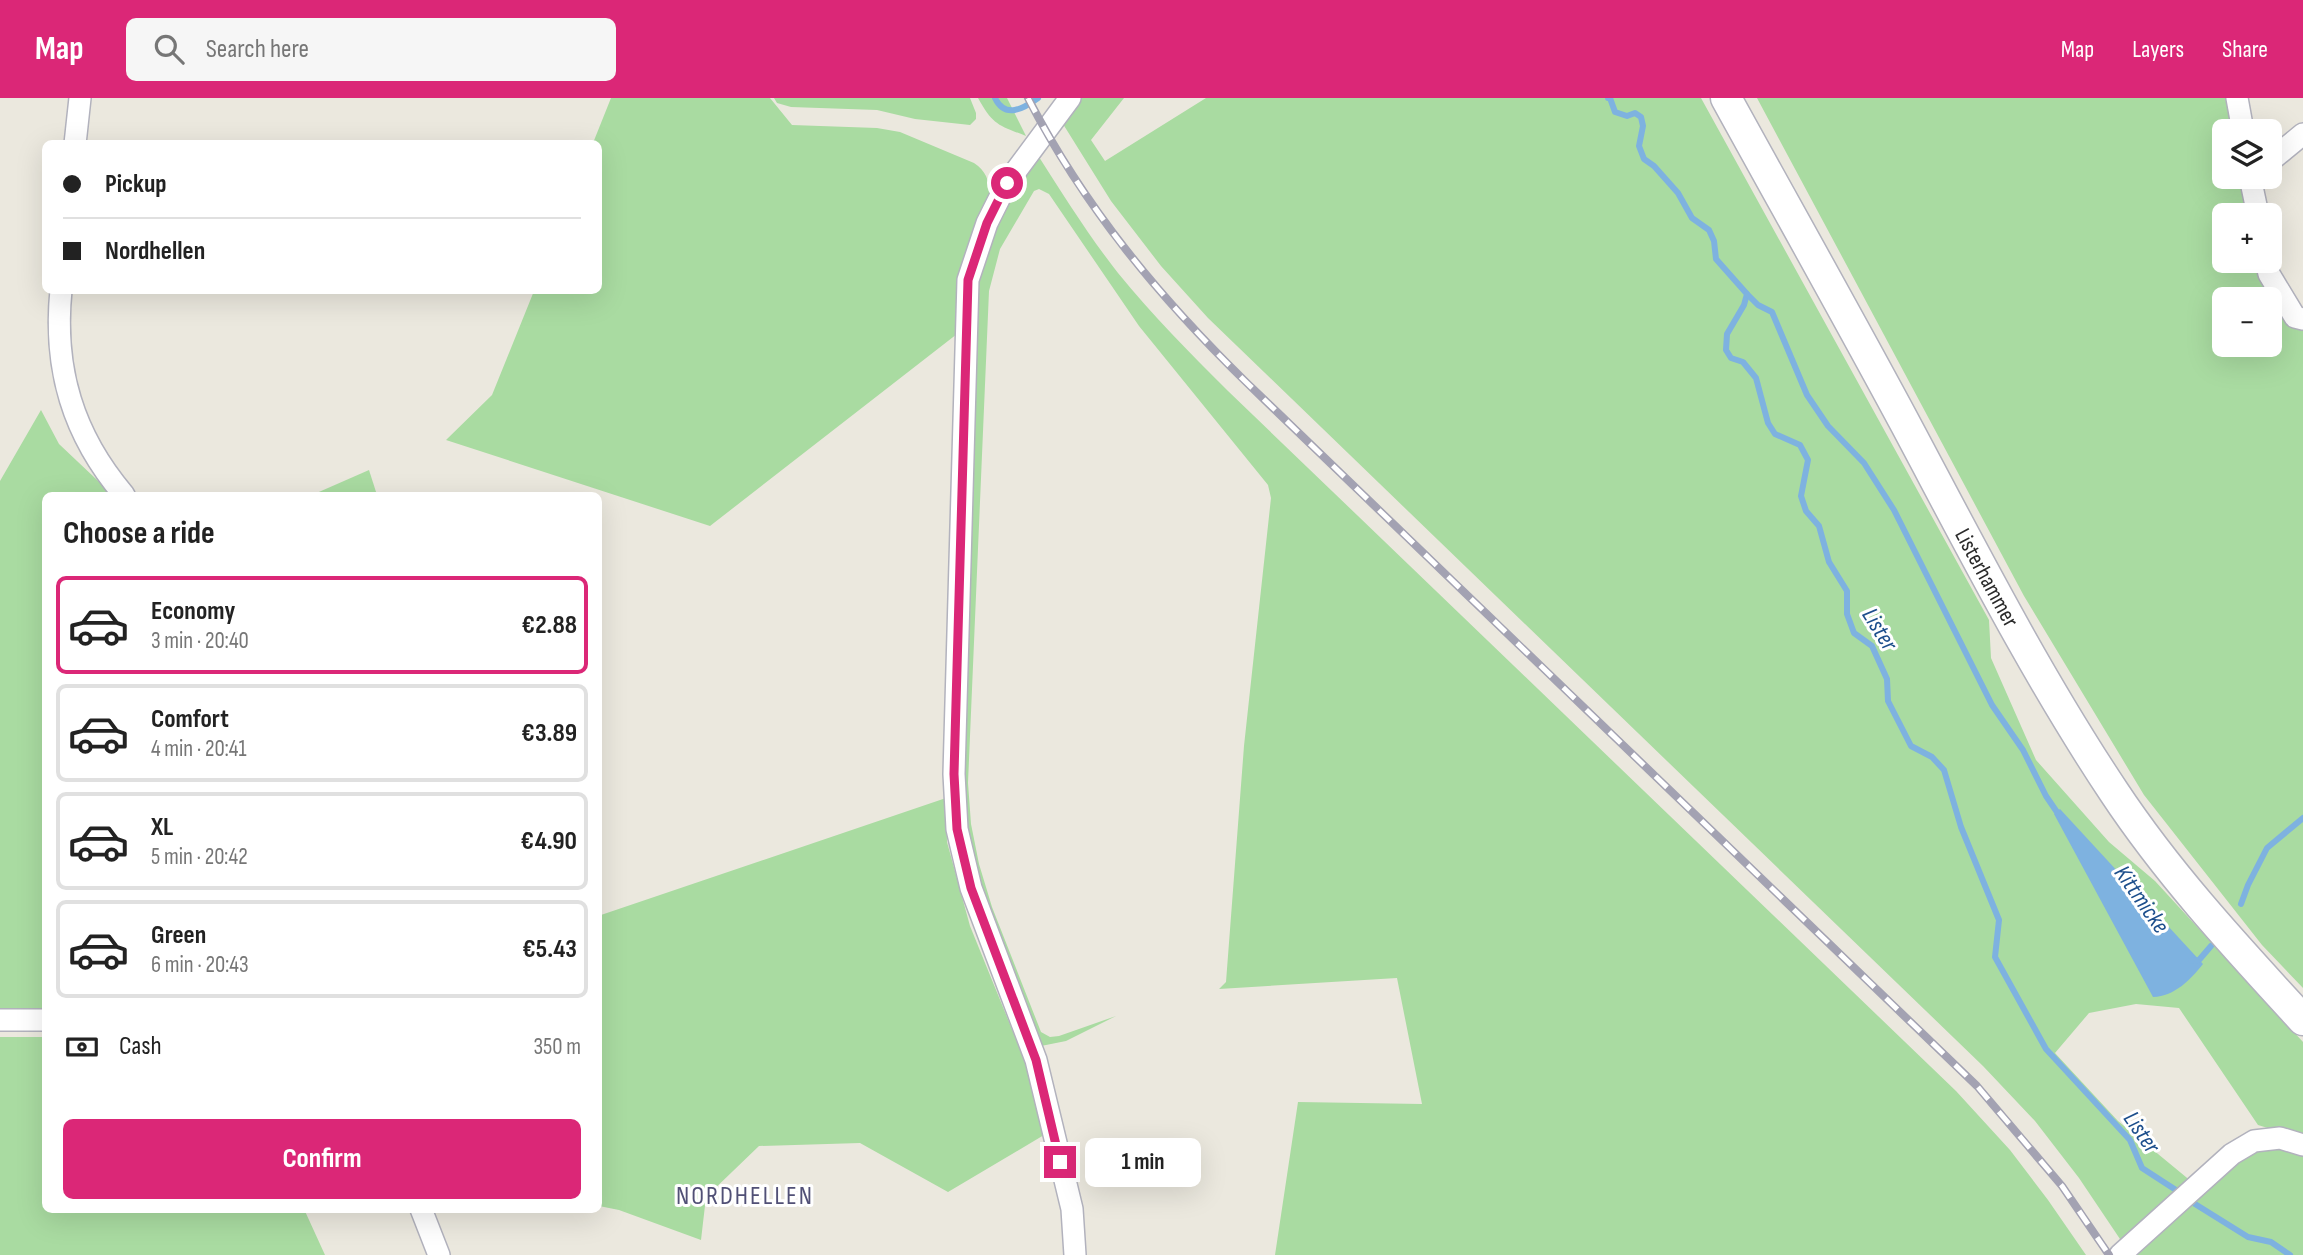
<!DOCTYPE html>
<html lang="en">
<head>
<meta charset="utf-8">
<style>
  body { margin:0; font-family:"Sofia Sans Condensed",sans-serif; background:#f6f6f6; color:#222; height:100vh; display:flex; flex-direction:column; font-size:26px; white-space:nowrap }
  * { box-sizing:border-box; margin:0 }
  p { font-size:23px; color:#767676 }
  .icon { flex:none; width:38px; height:38px; fill:none; stroke:currentColor; stroke-width:2; stroke-linecap:round; stroke-linejoin:round }
  .map { position:relative; flex:1; overflow:hidden }
  .panel { position:absolute; left:42px; top:394px; width:560px; height:721px; display:flex; flex-direction:column; background:#fff; border-radius:10px; box-shadow:0 7px 28px #0002 }
  .panel>* { flex:none }
  .hud { position:absolute; left:42px; top:42px; width:560px; height:154px; border-radius:10px; box-shadow:0 7px 28px #0002; display:grid; align-content:center; height:154px; padding:0 21px; background:#fff }
  .buttons { position:absolute; left:2212px; top:21px; display:grid; gap:14px }
  .buttons a { display:grid; place-items:center; width:70px; height:70px; border-radius:10px; background:#fff; box-shadow:0 7px 28px #0002; font-size:35px }
  .end { position:absolute; width:32px; height:32px; margin:-16px; border:9px solid #db2777; background:#fff; box-shadow:0 0 0 4px #fff }
  .from { border-radius:50% }
  .bubble { position:absolute; height:49px; border-radius:10px; background:#fff; box-shadow:0 7px 28px #0002; font-size:23px; font-weight:700; line-height:49px; text-align:center }
  .hud b { display:flex; align-items:center; gap:24px; height:66px; font-size:26px }
  .hud b+b { border-top:2px solid #e0e0e0 }
  .hud i { width:18px; height:18px; background:#222 }
  ul { padding:0; list-style:none }
  li { display:flex; align-items:center; gap:21px; height:98px; margin:0 14px 10px; padding:0 7px; border:4px solid #e0e0e0; border-radius:10px }
  li div { flex:1 }
  li b { display:block; font-size:26px }
  li em { font-style:normal; font-weight:700 }
  li.current { border-color:#db2777 }
  li>.icon { width:63px; height:63px; stroke-width:1.5 }
  h2 { padding:0 21px; font-size:32px; line-height:84px }
  .pay { display:flex; align-items:center; gap:18px; height:77px; padding:0 21px; font-size:26px }
  .pay p { margin-inline-start:auto }
  .action { display:flex; gap:14px; margin-top:auto; padding:14px 21px }
  .action a { flex:1; height:80px; border-radius:10px; background:#db2777; color:#fff; font-size:28px; font-weight:700; line-height:80px; text-align:center }
  header { display:flex; align-items:center; gap:42px; box-sizing:border-box; height:98px; padding:0 35px; background:#db2777; color:#fff }
  header strong { font-size:33px }
  nav { display:flex; gap:38px; margin-inline-start:auto; font-size:24px }
  .search { width:490px; height:63px; background:#f6f6f6; display:flex; align-items:center; gap:18px; box-sizing:border-box; padding:0 24px; border-radius:10px; color:#767676; font-size:26px }
  .map>svg:first-child { display:block }
  .green { fill:#a9dba1; fill-rule:evenodd }
  .water { fill:#7eb2e0 }
  .lines { fill:none; stroke-linecap:round; stroke-linejoin:round }
  .stream { stroke:#7eb2e0; stroke-width:6 }
  .street-casing { stroke:#b2b2bd; stroke-width:24 }
  .secondary-casing { stroke:#b2b2bd; stroke-width:33 }
  .street { stroke:#fff; stroke-width:21 }
  .secondary { stroke:#fff; stroke-width:30 }
  .rail-casing { stroke:#a3a2b2; stroke-width:8 }
  .rail { stroke:#fff; stroke-width:5; stroke-dasharray:16; stroke-linecap:butt }
  .route { stroke:#db2777; stroke-width:9 }
  .labels { text-anchor:middle; stroke-width:6; stroke-linejoin:round; paint-order:stroke }
  .street-label { font-size:23px; fill:#2b2b2b; stroke:#fff }
  .water-label { font-size:24px; font-style:italic; fill:#1d4f8c; stroke:#fff }
  .quarter-label { font-size:26px; letter-spacing:2px; fill:#515076; stroke:#fff }
</style>
</head>
<body>
<header>
<strong>Map</strong>
<div class="search"><svg class="icon" aria-label="search" viewBox="0 0 24 24"><circle cx="10" cy="10" r="6"/><path d="M15 15l6 6"/></svg>Search here</div>
<nav><a>Map</a><a>Layers</a><a>Share</a></nav>
</header>
<div class="map">
<svg width="2303" height="1157" viewBox="0 0 2303 1157">
  <rect width="100%" height="100%" fill="#ebe8de"/>
  <g class="green">
    <path d="M611,0H770L792,27L877,30L900,34L974,65C986,73 989,82 990,96L957,236L710,428L446,342L492,297L534,193L598,192V46L593,45Z"/>
    <path d="M774,0H970L976,15V21L970,27L915,21L877,12L791,9L777,5Z"/>
    <path d="M978,0H1007L1026,38C998,27 993,27 978,0Z"/>
    <path d="M1081,0H1124L1091,42L1105,63L1206,0H1701L1989,522L1991,560L2036,662L2109,744L2155,783L2303,944V1041L2258,1027L2179,910L2136,906L2089,915L2055,955L2118,1023L2192,1084L2122,1144L2079,1080L2035,1023L1983,968L1208,220L1161,168L1111,103L1063,26Z"/>
    <path d="M1757,0H2232L2237,33H2224V79H2245L2252,117H2224V163H2259L2303,230V890L2262,847L2144,697L2024,498ZM2224,201H2270V247H2224Z"/>
    <path d="M1039,59C1064,98 1089,138 1118,175C1152,217 1190,255 1228,293L1956,993L2010,1052L2048,1102L2086,1157H1275L1298,1004L1422,1006L1397,880L1219,891L1226,884L1244,648L1271,400L1268,387L1139,228L1049,96L1039,91L1034,93L1000,151L989,193L968,685L971,726L979,766L992,809L1041,934L1050,939L1059,938L1116,918L1066,943L1041,948L975,779L965,733L961,684L978,182C990,136 1010,96 1039,59Z"/>
    <path d="M41,312L59,346L113,397H46L45,910L0,911V383Z"/>
    <path d="M369,372L377,397H312Z"/>
    <path d="M946,700L947,744L970,828L1029,973L1044,1037L948,1094L860,1045L759,1048L706,1099L701,1142L619,1112L599,1108L598,818Z"/>
    <path d="M0,939H45L46,1111H304L325,1157H0Z"/>
    <path d="M2273,1047L2303,1052V1157H2133L2236,1059Z"/>
  </g>
  <path class="water" d="M2060,711L2203,866C2190,882 2175,898 2153,899L2054,716Z"/>
  <g class="lines">
    <g class="stream">
      <path d="M995,0C1005,21 1023,11 1038,0"/>
      <path d="M1608,0H1610L1615,14L1627,18L1635,15L1641,19L1643,28L1639,48L1644,61L1654,68L1678,95L1692,120L1709,132L1714,143L1716,161L1747,196L1744,207L1727,236L1726,252L1731,260L1743,264L1756,280L1768,325L1775,336L1800,347L1808,362L1801,398L1806,413L1819,428L1829,464L1847,493V516L1854,535L1872,548L1887,581L1888,603L1911,648L1932,659L1944,672L1961,729L1999,822L1995,859L2046,951L2130,1042L2142,1070L2179,1094"/>
      <path d="M1747,196L1758,207L1772,214L1807,297L1828,328L1864,365L1894,412L1992,607L2023,652L2046,698L2061,720"/>
      <path d="M2241,806L2248,787L2267,750L2303,720"/>
      <path d="M2191,863L2199,862L2211,848"/>
      <path d="M2195,1106L2248,1139L2271,1144L2290,1157"/>
    </g>
    <defs>
      <g id="street">
        <path d="M1070,0L1007,85L987,125L968,182L954,676L957,731L971,790L1036,962L1072,1111L1075,1157"/>
        <path d="M2237,0L2243,33"/>
        <path d="M75,46L80,0"/>
        <path d="M2270,63L2303,36"/>
        <path d="M2250,79L2258,117"/>
        <path d="M2266,163L2269,176L2295,219L2303,221"/>
        <path d="M61,192C53,271 73,337 124,397"/>
        <path d="M0,922H46"/>
        <path d="M421,1111L439,1157"/>
        <path d="M2120,1157L2232,1056L2254,1043L2280,1040L2303,1047"/>
      </g>
      <g id="secondary">
        <path id="s1" d="M1726,0C1786,109 1847,217 1906,327C1972,451 2036,577 2114,694C2169,777 2236,849 2303,922"/>
      </g>
    </defs>
    <use href="#street" class="street-casing"/>
    <use href="#secondary" class="secondary-casing"/>
    <use href="#street" class="street"/>
    <use href="#secondary" class="secondary"/>
    <defs>
      <path id="rail" d="M1028,0C1084,109 1160,200 1247,285L1977,988L2062,1088L2109,1157"/>
    </defs>
    <use href="#rail" class="rail-casing"/>
    <use href="#rail" class="rail"/>
  </g>
  <g class="lines">
    <path class="route" d="M1007,85L987,125L968,182L954,676L957,731L971,790L1036,962L1060,1064"/>
  </g>
  <g class="labels">
    <g class="street-label">
      <text dy="8" stroke="none"><textPath href="#s1" startOffset="546">Listerhammer</textPath></text>
    </g>
    <g class="water-label">
      <text transform="translate(1880 531) rotate(58)" y="8">Lister</text>
      <text transform="translate(2142 801) rotate(55)" y="8">Kittmicke</text>
      <text transform="translate(2142 1034) rotate(55)" y="8">Lister</text>
    </g>
    <g class="quarter-label">
      <text x="745" y="1106">NORDHELLEN</text>
    </g>
  </g>
</svg>
<div class="buttons">
<a><svg class="icon" aria-label="layers" viewBox="0 0 24 24"><path d="M12 4l9 5-9 5-9-5zM3 14l9 5 9-5"/></svg></a>
<a>+</a>
<a>−</a>
</div>
<i class="end from" style="left:1007px;top:85px"></i>
<i class="end" style="left:1060px;top:1064px"></i>
<div class="bubble" style="left:1085px;top:1040px;width:116px">1 min</div>
<div class="hud">
<b><i class="from"></i>Pickup</b>
<b><i></i>Nordhellen</b>
</div>
<section class="panel">
<h2>Choose a ride</h2>
<ul>
<li class="current"><svg class="icon" aria-label="car" viewBox="0 0 24 24"><path d="M5 17H2v-5l4-1 3-4h7l3 4 3 1v5h-3M9 17h6M6 11h13"/><circle cx="7" cy="17" r="2"/><circle cx="17" cy="17" r="2"/></svg><div><b>Economy</b><p>3 min · 20:40</p></div><em>€2.88</em></li>
<li><svg class="icon" aria-label="car" viewBox="0 0 24 24"><path d="M5 17H2v-5l4-1 3-4h7l3 4 3 1v5h-3M9 17h6M6 11h13"/><circle cx="7" cy="17" r="2"/><circle cx="17" cy="17" r="2"/></svg><div><b>Comfort</b><p>4 min · 20:41</p></div><em>€3.89</em></li>
<li><svg class="icon" aria-label="car" viewBox="0 0 24 24"><path d="M5 17H2v-5l4-1 3-4h7l3 4 3 1v5h-3M9 17h6M6 11h13"/><circle cx="7" cy="17" r="2"/><circle cx="17" cy="17" r="2"/></svg><div><b>XL</b><p>5 min · 20:42</p></div><em>€4.90</em></li>
<li><svg class="icon" aria-label="car" viewBox="0 0 24 24"><path d="M5 17H2v-5l4-1 3-4h7l3 4 3 1v5h-3M9 17h6M6 11h13"/><circle cx="7" cy="17" r="2"/><circle cx="17" cy="17" r="2"/></svg><div><b>Green</b><p>6 min · 20:43</p></div><em>€5.43</em></li>
</ul>
<div class="pay"><svg class="icon" aria-label="cash" viewBox="0 0 24 24"><path d="M3 7h18v10H3z"/><circle cx="12" cy="12" r="2"/></svg>Cash<p>350 m</p></div>
<div class="action"><a>Confirm</a></div>
</section>
</div>
</body>
</html>
